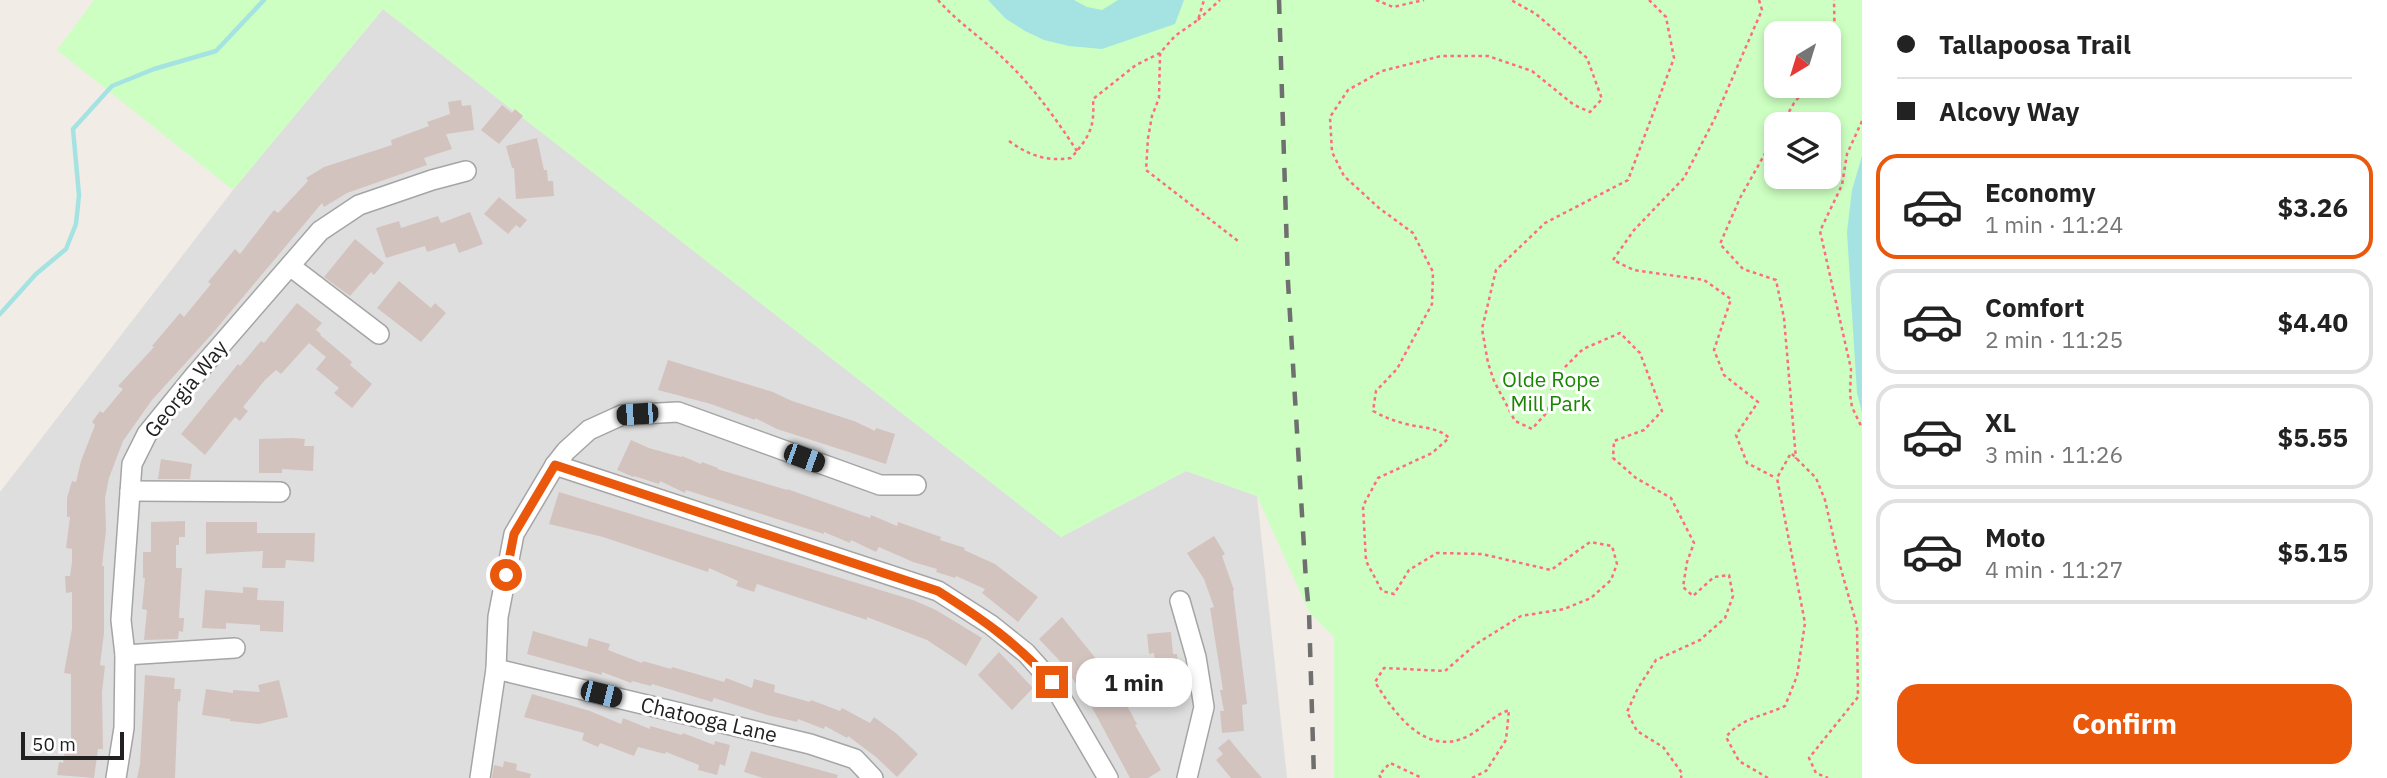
<!DOCTYPE html>
<html lang="en">
<head>
<meta charset="utf-8">
<style>
  body { margin:0; font-family:"IBM Plex Sans",sans-serif; background:#f6f6f6; color:#222; height:100vh; display:flex; flex-direction:column; font-size:26px; white-space:nowrap }
  * { box-sizing:border-box; margin:0 }
  p { font-size:23px; color:#767676 }
  .icon { flex:none; width:38px; height:38px; fill:none; stroke:currentColor; stroke-width:2; stroke-linecap:round; stroke-linejoin:round }
  .map { position:relative; flex:1; overflow:hidden }
  .details { display:flex; flex-direction:column; background:#fff; width:525px }
  .details>* { flex:none }
  .hud { display:grid; align-content:center; height:154px; padding:0 35px; background:#fff }
  .needle { width:46px; rotate:218deg }
  .tools { position:absolute; left:1764px; top:21px; display:grid; gap:14px }
  .tools a { display:grid; place-items:center; width:77px; height:77px; border-radius:14px; background:#fff; box-shadow:0 4px 10px #0003; font-size:35px }
  .scale { position:absolute; left:21px; bottom:18px; width:103px; box-sizing:border-box; padding-left:7px; border:4px solid #212121; border-top:0; font-size:19px; line-height:24px; white-space:nowrap; color:#212121; -webkit-text-stroke:5px #fff; paint-order:stroke }
  .end { position:absolute; width:32px; height:32px; margin:-16px; border:9px solid #ea580c; background:#fff; box-shadow:0 0 0 4px #fff }
  .from { border-radius:50% }
  .bubble { position:absolute; height:49px; border-radius:21px; background:#fff; box-shadow:0 4px 10px #0003; font-size:23px; font-weight:700; line-height:49px; text-align:center }
  .car { position:absolute; width:21px; height:42px; margin:-21px -10px; border-radius:9px; box-shadow:0 0 5px 2px #0007; background:linear-gradient(#222 24%,#8ab4d8 0 40%,#222 0 76%,#8ab4d8 0 86%,#222 0) }
  .hud b { display:flex; align-items:center; gap:24px; height:66px; font-size:26px }
  .hud b+b { border-top:2px solid #e0e0e0 }
  .hud i { width:18px; height:18px; background:#222 }
  ul { padding:0; list-style:none }
  li { display:flex; align-items:center; gap:21px; height:105px; margin:0 14px 10px; padding:0 21px; border:4px solid #e0e0e0; border-radius:21px }
  li div { flex:1 }
  li b { display:block; font-size:26px }
  li em { font-style:normal; font-weight:700 }
  li.selected { border-color:#ea580c }
  li>.icon { width:63px; height:63px; stroke-width:1.5 }
  .button { display:flex; gap:14px; margin-top:auto; padding:14px 35px }
  .button a { flex:1; height:80px; border-radius:21px; background:#ea580c; color:#fff; font-size:28px; font-weight:700; line-height:80px; text-align:center }
  main { display:flex; flex:1; min-height:0 }
  .map>svg:first-child { display:block }
  .residential { fill:#dfdede }
  .park { fill:#ccffc1; fill-rule:evenodd }
  .water { fill:#a4e3e2 }
  .lines { fill:none; stroke-linecap:round; stroke-linejoin:round }
  .stream { stroke:#a4e3e2; stroke-width:4.5 }
  .building { fill:#d3c3bf }
  .minor-casing { stroke:#a5a5a5; stroke-width:22 }
  .path { stroke:#ff6b81; stroke-width:2.5; stroke-dasharray:3.5 3.5; stroke-linecap:butt }
  .minor { stroke:#fff; stroke-width:19 }
  .rail { stroke:#6f6f6f; stroke-width:4.5; stroke-dasharray:14 14; stroke-linecap:butt }
  .route { stroke:#ea580c; stroke-width:9 }
  .labels { text-anchor:middle; stroke-width:6; stroke-linejoin:round; paint-order:stroke }
  .park-label { font-size:21px; fill:#188702; stroke:#fff }
  .street-label { font-size:21px; fill:#212121; stroke:#fff }
</style>
</head>
<body>
<main>
<div class="map">
<svg width="1862" height="778" viewBox="0 0 1862 778">
  <rect width="100%" height="100%" fill="#f2ece7"/>
  <path class="residential" d="M383,9L1061,537L1186,471L1257,496L1287,778H0V492L233,190Z"/>
  <path class="park" d="M94,0H1862V778H1334V637L1309,612L1257,496L1186,471L1061,537L383,9L233,190L57,50ZM1776,33H1829V86H1776ZM1776,124H1829V177H1776Z"/>
  <g class="water">
    <path d="M988,0H1074L1087,7L1102,10L1118,0H1184L1175,24L1102,49L1069,46L1044,40L1025,31L1006,19Z"/>
    <path d="M1862,156V413L1857,393L1847,232L1852,190Z"/>
  </g>
  <g class="lines">
    <path class="stream" d="M0,314L36,274L66,249L76,224L79,195L73,129L112,86L154,69L216,51L264,0"/>
  </g>
  <g class="building">
    <path d="M461,100L462,106L471,105L474,130L446,134L452,149L424,158L427,165L347,193L324,207L322,203L212,334L152,400L123,441L109,478L105,498L106,530L102,566H104V633L100,665L105,666L102,692L103,749H98L94,778L57,775L59,762L63,763L65,750L71,751V674L64,673L72,629V592L66,593L65,576H70L72,562V549L66,548L70,517H67V498L72,481L76,482L81,461L95,425L92,422L100,411L103,413L123,389L118,386L154,347L152,346L180,313L184,317L211,284L208,282L235,249L240,254L274,210L278,213L308,181L306,178L324,167L392,145L391,140L429,126L427,122L450,114L448,102Z"/>
    <path d="M502,105L512,113L515,109L523,116L499,144L481,130Z"/>
    <path d="M537,138L544,170H547L548,181H553L554,196L516,199L514,168H512L506,146Z"/>
    <path d="M499,197L527,220L520,228L516,225L508,234L484,214Z"/>
    <path d="M470,212L483,244L459,253L455,243L427,252L425,246L386,258L376,228L399,221L401,228L438,216L441,223Z"/>
    <path d="M355,239L384,263L374,275L371,272L350,296L324,277Z"/>
    <path d="M399,281L431,308L435,303L446,313L421,342L377,308Z"/>
    <path d="M297,303L322,323L316,330L321,334L320,335L352,362L350,365L372,384L352,408L334,393L339,388L316,369L326,357L309,343L281,374L276,370L265,380L243,407L248,411L240,421L235,417L205,455L181,434L238,364L240,366L261,341L264,343Z"/>
    <path d="M668,360L773,392L792,401L854,421L875,431L876,428L895,434L886,464L777,429L755,418V420L711,404L658,390Z"/>
    <path d="M292,438L305,439L304,446H314L313,471L282,469V473H259V439Z"/>
    <path d="M631,440L649,448L681,457L682,456L701,464L702,462L718,468L717,469L787,490V489L870,518L871,515L897,526L898,522L941,537L940,540L965,548L964,550L995,564L1038,597L1018,622L982,593L985,589L956,576L955,578L936,572L937,569L913,562L879,547L876,552L851,540L850,543L824,532V534L686,490L685,493L660,481L659,484L634,476L633,477L617,470Z"/>
    <path d="M161,459L192,464L190,479H158Z"/>
    <path d="M559,492L913,600L936,610L982,638L966,666L927,640L867,617V620L757,584L754,592L736,586L738,581L709,568L708,572L603,537L549,524Z"/>
    <path d="M185,521V537H179V545H176V568H182L179,618H184L183,632L179,631L178,639L144,640L147,610L142,609L145,578H143V552H151V522Z"/>
    <path d="M206,522H257V533H315L314,562L286,560L285,568H262L263,551L206,554Z"/>
    <path d="M1214,536L1225,554L1222,556L1234,590L1233,591L1247,704L1242,705L1244,731L1222,733L1220,711H1224L1220,690H1223L1210,608L1214,607L1204,579L1187,553Z"/>
    <path d="M243,587L258,588L257,600L284,601L283,632L260,631V625L226,623V629L202,628L205,590L243,593Z"/>
    <path d="M1062,617L1111,677L1137,724L1135,725L1161,770L1148,778H1130L1088,700L1058,659L1039,639Z"/>
    <path d="M533,631L587,647L589,638L610,644L608,650L642,663L643,661L671,669L672,667L724,682L726,678L752,688L754,679L775,685L774,692L810,702L811,700L840,711L842,708L870,723L874,717L897,734L918,754L897,777L876,757L848,736L847,738L825,726L824,729L798,719L797,722L767,715L714,698L712,702L652,684L651,686L632,681L631,683L602,672V675L527,654Z"/>
    <path d="M1171,632L1173,654H1177L1182,702L1159,705L1156,685H1159L1154,653L1149,654L1147,634Z"/>
    <path d="M999,652L1033,688L1012,710L978,675Z"/>
    <path d="M145,675L175,678L174,689H181L180,702L178,701L175,778H137L140,764Z"/>
    <path d="M279,680L288,717L259,724L230,721V719L202,715L206,689L233,693V690L260,692L258,685Z"/>
    <path d="M532,694L590,711L621,724L623,718L650,729V726L682,735L683,733L714,745L715,741L730,745L725,766L720,764L717,775L698,770L699,765L666,752L665,754L638,747L634,756L600,743L598,747L582,740L584,733L524,717Z"/>
    <path d="M1229,739L1243,756L1262,778H1231L1216,760L1223,754L1218,748Z"/>
    <path d="M751,751L838,775L837,778H763L744,772Z"/>
    <path d="M504,761L517,764L516,770L531,774L530,778H492L494,765L503,767Z"/>
  </g>
  <g class="lines">
    <defs>
      <g id="minor">
        <path d="M290,266L379,334"/>
        <path d="M555,465L938,591L991,625L1026,653L1052,682L1108,778"/>
        <path d="M130,491L280,492"/>
        <path d="M1180,601L1196,657L1204,707L1187,778"/>
        <path d="M125,655L235,648"/>
        <path d="M496,669L810,744L855,759L873,778"/>
        <path d="M116,778L124,728L125,655L121,620L132,464L147,434L195,375L320,231L359,205L432,180L466,171"/>
        <path d="M480,778L496,669L498,617L514,534L555,465L566,451L589,430L622,415L678,412L880,485H916"/>
      </g>
    </defs>
    <use href="#minor" class="minor-casing"/>
    <g class="path">
      <path d="M938,0C958,23 985,40 1007,62C1035,89 1056,119 1077,151"/>
      <path d="M1376,0L1393,7L1424,0"/>
      <path d="M1649,0L1666,17L1674,58L1628,180L1545,223L1496,270L1482,329L1488,363L1494,381L1515,421L1532,429L1548,411L1553,379L1583,349L1620,333L1640,353L1662,411L1644,430L1614,441L1613,458L1636,478L1671,498L1694,543L1687,562L1683,587L1693,596L1714,577L1729,575L1733,596L1725,618L1700,640L1656,660L1638,688L1627,712L1637,731L1663,747L1682,773L1681,778"/>
      <path d="M1759,0L1762,10L1715,118L1684,178L1634,230L1613,260L1634,270L1704,280L1731,299L1714,350L1724,375L1758,402L1736,435L1747,463L1776,478"/>
      <path d="M1198,20L1220,0"/>
      <path d="M1160,53L1159,98L1152,116L1148,138L1146,170L1238,241"/>
      <path d="M1829,61L1835,54L1834,0"/>
      <path d="M1862,121L1847,154L1842,185L1820,231L1851,369L1850,394L1852,407L1862,428"/>
      <path d="M1782,124L1794,103L1808,86"/>
      <path d="M1776,134L1740,198L1720,244L1743,269L1776,280L1784,318L1796,459"/>
      <path d="M1009,141C1028,155 1047,162 1071,158C1089,137 1095,128 1093,99L1136,65L1160,53L1175,36L1198,20L1204,0"/>
      <path d="M1381,778L1379,775L1390,763L1422,778"/>
      <path d="M1472,778L1486,771L1506,740L1509,710C1491,717 1483,728 1468,736C1426,758 1394,713 1375,682L1384,668L1445,671L1476,644L1521,616L1564,609L1591,598L1611,580L1617,564L1612,546L1590,542L1551,570L1482,554L1437,553L1409,570L1394,594L1382,591L1366,561L1363,506L1378,478L1432,453L1449,438C1438,427 1421,428 1406,424C1394,421 1384,417 1373,411L1376,391L1397,369L1432,304L1433,272L1413,233L1379,208L1344,176L1332,152L1330,117L1348,90L1382,71L1441,56H1488L1532,71L1574,105L1590,112L1602,99L1587,58L1536,14L1511,0"/>
      <path d="M1768,778L1739,761L1726,737C1741,718 1764,716 1785,706L1797,676L1805,623L1777,478L1791,453L1816,478L1825,500L1839,562L1857,626L1858,697L1809,758L1816,773L1828,778"/>
    </g>
    <use href="#minor" class="minor"/>
    <path class="rail" d="M1279,0L1288,282L1306,581L1309,612L1314,778"/>
  </g>
  <g class="lines">
    <path class="route" d="M506,575L514,534L555,465L938,591C984,620 1015,642 1052,682"/>
  </g>
  <g class="labels">
    <g class="park-label">
      <text x="1551" y="387">Olde Rope<tspan x="1551" dy="24">Mill Park</tspan></text>
    </g>
    <g class="street-label">
      <text transform="translate(186 389) rotate(-51)" y="7">Georgia Way</text>
      <text transform="translate(709 720) rotate(13)" y="7">Chatooga Lane</text>
    </g>
  </g>
</svg>
<div class="tools">
<a><svg class="needle" viewBox="-14 -14 28 28"><path d="M0-13l5 13h-10z" fill="#e53935"/><path d="M0 13l5-13h-10z" fill="#767676"/></svg></a>
<a><svg class="icon" aria-label="layers" viewBox="0 0 24 24"><path d="M12 4l9 5-9 5-9-5zM3 14l9 5 9-5"/></svg></a>
</div>
<div class="scale">50 m</div>
<i class="end from" style="left:506px;top:575px"></i>
<i class="end" style="left:1052px;top:682px"></i>
<div class="bubble" style="left:1076px;top:658px;width:116px">1 min</div>
<i class="car" style="left:637px;top:414px;rotate:266deg"></i>
<i class="car" style="left:804px;top:458px;rotate:110deg"></i>
<i class="car" style="left:601px;top:694px;rotate:104deg"></i>
</div>
<section class="details">
<div class="hud">
<b><i class="from"></i>Tallapoosa Trail</b>
<b><i></i>Alcovy Way</b>
</div>
<ul>
<li class="selected"><svg class="icon" aria-label="car" viewBox="0 0 24 24"><path d="M5 17H2v-5l4-1 3-4h7l3 4 3 1v5h-3M9 17h6M6 11h13"/><circle cx="7" cy="17" r="2"/><circle cx="17" cy="17" r="2"/></svg><div><b>Economy</b><p>1 min · 11:24</p></div><em>$3.26</em></li>
<li><svg class="icon" aria-label="car" viewBox="0 0 24 24"><path d="M5 17H2v-5l4-1 3-4h7l3 4 3 1v5h-3M9 17h6M6 11h13"/><circle cx="7" cy="17" r="2"/><circle cx="17" cy="17" r="2"/></svg><div><b>Comfort</b><p>2 min · 11:25</p></div><em>$4.40</em></li>
<li><svg class="icon" aria-label="car" viewBox="0 0 24 24"><path d="M5 17H2v-5l4-1 3-4h7l3 4 3 1v5h-3M9 17h6M6 11h13"/><circle cx="7" cy="17" r="2"/><circle cx="17" cy="17" r="2"/></svg><div><b>XL</b><p>3 min · 11:26</p></div><em>$5.55</em></li>
<li><svg class="icon" aria-label="car" viewBox="0 0 24 24"><path d="M5 17H2v-5l4-1 3-4h7l3 4 3 1v5h-3M9 17h6M6 11h13"/><circle cx="7" cy="17" r="2"/><circle cx="17" cy="17" r="2"/></svg><div><b>Moto</b><p>4 min · 11:27</p></div><em>$5.15</em></li>
</ul>
<div class="button"><a>Confirm</a></div>
</section>
</main>
</body>
</html>
